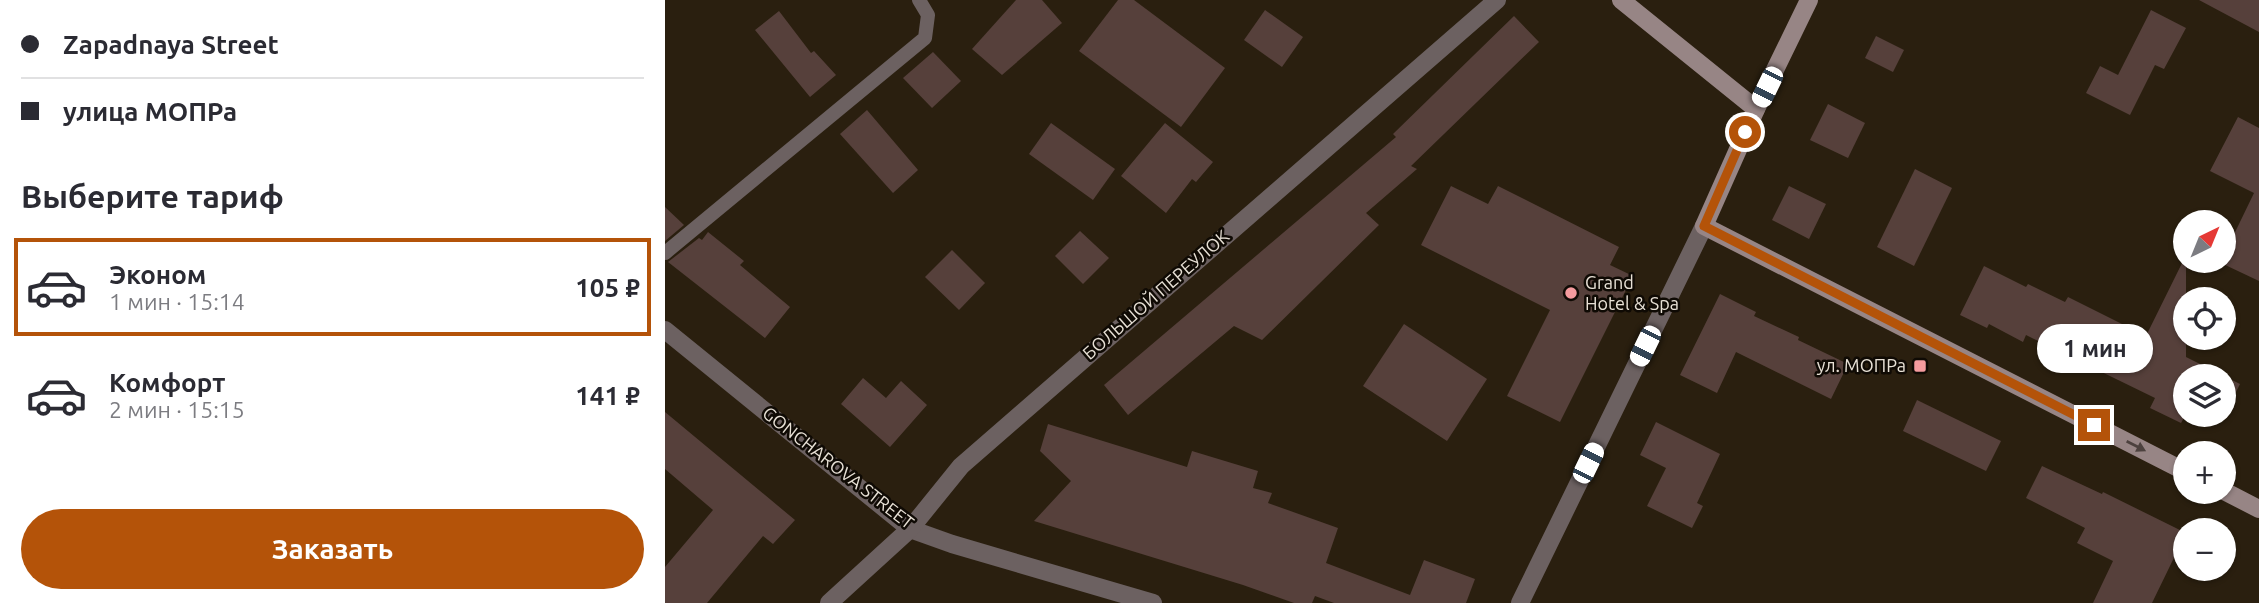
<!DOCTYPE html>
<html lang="ru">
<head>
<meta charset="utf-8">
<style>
  body { margin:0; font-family:Ubuntu,sans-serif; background:#f7f7f7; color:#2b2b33; height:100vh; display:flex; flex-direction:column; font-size:26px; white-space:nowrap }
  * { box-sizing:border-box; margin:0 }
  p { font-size:23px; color:#7c7c81 }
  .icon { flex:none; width:38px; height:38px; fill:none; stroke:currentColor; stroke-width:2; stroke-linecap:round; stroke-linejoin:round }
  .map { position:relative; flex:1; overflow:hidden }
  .side { display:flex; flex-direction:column; background:#fff; width:665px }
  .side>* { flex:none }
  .guide { display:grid; align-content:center; height:154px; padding:0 21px; background:#fff }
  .needle { width:46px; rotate:43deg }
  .controls { position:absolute; left:1508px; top:210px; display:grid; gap:14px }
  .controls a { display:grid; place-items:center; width:63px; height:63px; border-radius:50%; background:#fff; box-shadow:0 2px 5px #0004; font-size:35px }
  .end { position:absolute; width:32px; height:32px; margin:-16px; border:9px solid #b45309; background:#fff; box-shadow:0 0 0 4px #fff }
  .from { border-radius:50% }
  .bubble { position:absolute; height:49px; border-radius:24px; background:#fff; box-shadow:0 2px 5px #0004; font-size:23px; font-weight:700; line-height:49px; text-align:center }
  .car { position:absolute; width:21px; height:42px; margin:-21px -10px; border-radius:9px; box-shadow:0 0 5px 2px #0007; background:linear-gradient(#fff 24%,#345 0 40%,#fff 0 76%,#345 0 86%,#fff 0) }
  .guide b { display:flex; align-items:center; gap:24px; height:66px; font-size:26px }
  .guide b+b { border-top:2px solid #e1e1e2 }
  .guide i { width:18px; height:18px; background:#2b2b33 }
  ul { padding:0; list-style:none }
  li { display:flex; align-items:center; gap:21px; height:98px; margin:0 14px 10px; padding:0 7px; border:4px solid transparent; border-radius:0px }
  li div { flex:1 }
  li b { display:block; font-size:26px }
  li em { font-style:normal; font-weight:700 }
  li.current { border-color:#b45309 }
  li>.icon { width:63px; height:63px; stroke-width:1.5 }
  h2 { padding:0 21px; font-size:32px; line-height:84px }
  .action { display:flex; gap:14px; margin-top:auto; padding:14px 21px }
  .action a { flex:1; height:80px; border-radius:42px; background:#b45309; color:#fff; font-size:28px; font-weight:700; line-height:80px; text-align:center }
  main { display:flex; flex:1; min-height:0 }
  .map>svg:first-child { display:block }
  .building { fill:#56403b }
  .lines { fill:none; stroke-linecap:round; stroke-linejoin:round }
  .lane { stroke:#6c6161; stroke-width:14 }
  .street { stroke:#6c6161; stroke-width:18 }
  .secondary { stroke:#978585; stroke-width:18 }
  .oneway { fill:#4c413e }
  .route { stroke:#b45309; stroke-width:9 }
  .poi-dot { fill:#f59b9e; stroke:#0f0a04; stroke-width:2.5 }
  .labels { text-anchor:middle; stroke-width:5; stroke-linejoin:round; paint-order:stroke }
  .poi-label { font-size:18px; fill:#e8e1d6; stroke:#0f0a04; text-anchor:start }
  .street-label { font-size:18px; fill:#e8e1d6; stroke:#0f0a04 }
</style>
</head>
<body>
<main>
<section class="side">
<div class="guide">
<b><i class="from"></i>Zapadnaya Street</b>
<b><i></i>улица МОПРа</b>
</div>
<h2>Выберите тариф</h2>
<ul>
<li class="current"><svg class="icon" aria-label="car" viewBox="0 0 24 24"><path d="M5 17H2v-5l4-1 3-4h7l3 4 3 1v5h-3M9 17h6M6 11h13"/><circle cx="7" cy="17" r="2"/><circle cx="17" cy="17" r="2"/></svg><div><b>Эконом</b><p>1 мин · 15:14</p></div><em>105 ₽</em></li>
<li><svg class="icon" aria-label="car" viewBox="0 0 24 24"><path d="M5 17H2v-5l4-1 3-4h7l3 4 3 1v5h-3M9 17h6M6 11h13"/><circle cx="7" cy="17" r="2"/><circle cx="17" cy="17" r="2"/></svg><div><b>Комфорт</b><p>2 мин · 15:15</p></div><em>141 ₽</em></li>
</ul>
<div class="action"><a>Заказать</a></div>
</section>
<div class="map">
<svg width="1594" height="603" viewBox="0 0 1594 603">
  <rect width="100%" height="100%" fill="#2a1f0f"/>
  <g class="building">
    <path d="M351,0H377L397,23L337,75L307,49Z"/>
    <path d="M453,0H469L560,68L516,127L414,51Z"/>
    <path d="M1534,0H1594V32Z"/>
    <path d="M600,10L638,37L617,67L579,40Z"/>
    <path d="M1486,10L1521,28L1499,69L1490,65L1465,115L1421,93L1435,66L1453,75Z"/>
    <path d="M114,11L146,53L149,51L171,75L145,97L90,30Z"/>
    <path d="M849,16L874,42L746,166L752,169L701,213L714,225L597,340L569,326L463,415L439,385L731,137L728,134Z"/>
    <path d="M1211,36L1239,50L1228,72L1200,58Z"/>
    <path d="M268,52L296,81L267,108L238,78Z"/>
    <path d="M1163,104L1200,123L1183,158L1145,140Z"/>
    <path d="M202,110L253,170L228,193L175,134Z"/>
    <path d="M1573,117L1594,128V281L1556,263L1559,261V255L1589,193L1545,171Z"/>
    <path d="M386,123L450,169L428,200L364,154Z"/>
    <path d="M500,123L548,162L531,182L527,179L501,213L456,176Z"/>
    <path d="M1250,169L1287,188L1249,266L1212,247Z"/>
    <path d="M786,186L823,204L833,186L954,247L945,265L968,276L895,422L842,396L885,310L756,245Z"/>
    <path d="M1124,186L1161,204L1144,239L1107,220Z"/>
    <path d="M0,207L19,225L0,241Z"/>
    <path d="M415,231L444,258L418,284L390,256Z"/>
    <path d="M43,232L79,261L75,265L125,307L100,338L3,262L34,238L37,240Z"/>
    <path d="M287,250L320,283L294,310L260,277Z"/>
    <path d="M1521,255V357L1559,376H1521V414L1516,423L1485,408L1490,398L1361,335L1358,342L1324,324L1322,328L1295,315L1319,266L1361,287L1363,284L1400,302L1403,297L1481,336Z"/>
    <path d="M1055,294L1091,312L1089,316L1134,337L1133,340L1183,364L1166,399L1071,352L1052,393L1015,375Z"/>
    <path d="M739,324L822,379L782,441L698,386Z"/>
    <path d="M1559,376L1575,384L1559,416L1557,415H1559Z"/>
    <path d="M198,378L221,398L236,381L262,405L225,447L176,404Z"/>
    <path d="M1252,400L1336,441L1321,471L1238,431Z"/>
    <path d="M0,412L130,520L108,544L98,536L42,603H0V567L48,510L0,469Z"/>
    <path d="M991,422L1055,454L1032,503L1038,506L1027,528L982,506L1001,468L975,455Z"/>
    <path d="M383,424L522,467L527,451L593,471L588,488L607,493L603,503L673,528L661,563L745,595L759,560L810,579L801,603H669L650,596L647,603H629L578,585L369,521L406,481L375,451Z"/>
    <path d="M1377,466L1437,494L1438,492L1521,533L1487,603H1428L1448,561L1412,543L1420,528L1361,498Z"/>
  </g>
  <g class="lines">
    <path class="lane" d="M0,253L260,38L263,15L254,0"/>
    <g class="street">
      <path d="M0,330L245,529L287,544L488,603"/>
      <path d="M164,603L245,529L296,466L832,0"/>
      <path d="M855,603L1039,226"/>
    </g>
    <g class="secondary">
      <path d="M956,0L1091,109"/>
      <path d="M1144,0L1091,109L1039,226L1521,472"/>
      <path d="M1559,491L1594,509"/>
    </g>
  </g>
  <defs><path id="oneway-solid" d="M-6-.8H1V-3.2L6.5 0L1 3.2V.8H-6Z" transform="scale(1.75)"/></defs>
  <use class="oneway" href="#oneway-solid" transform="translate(1471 446) rotate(27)"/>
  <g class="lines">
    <path class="route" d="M1080,132L1039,226L1429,425"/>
  </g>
  <g class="poi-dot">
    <circle cx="906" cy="293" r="7"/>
    <rect x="1248" y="359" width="14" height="14" rx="3.5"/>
  </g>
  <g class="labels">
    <g class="poi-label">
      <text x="920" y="289">Grand<tspan x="920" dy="21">Hotel &amp; Spa</tspan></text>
      <text x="1241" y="372" text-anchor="end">ул. МОПРа</text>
    </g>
    <g class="street-label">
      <text transform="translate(491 295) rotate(-41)" y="6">БОЛЬШОЙ ПЕРЕУЛОК</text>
      <text transform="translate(173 468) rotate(38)" y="6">GONCHAROVA STREET</text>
    </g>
  </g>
</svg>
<div class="controls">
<a><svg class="needle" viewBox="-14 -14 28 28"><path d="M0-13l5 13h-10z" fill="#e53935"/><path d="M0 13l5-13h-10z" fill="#7c7c81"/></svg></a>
<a><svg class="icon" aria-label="locate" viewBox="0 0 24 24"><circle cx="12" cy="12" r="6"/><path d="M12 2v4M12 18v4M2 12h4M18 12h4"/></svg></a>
<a><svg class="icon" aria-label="layers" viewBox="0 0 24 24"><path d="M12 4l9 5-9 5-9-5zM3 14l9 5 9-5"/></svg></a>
<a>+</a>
<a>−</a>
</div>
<i class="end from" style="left:1080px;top:132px"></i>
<i class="end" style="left:1429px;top:425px"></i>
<div class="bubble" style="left:1372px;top:324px;width:116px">1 мин</div>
<i class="car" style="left:1102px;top:87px;rotate:206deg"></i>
<i class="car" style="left:980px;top:346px;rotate:206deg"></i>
<i class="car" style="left:923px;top:463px;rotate:26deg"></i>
</div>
</main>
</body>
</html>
